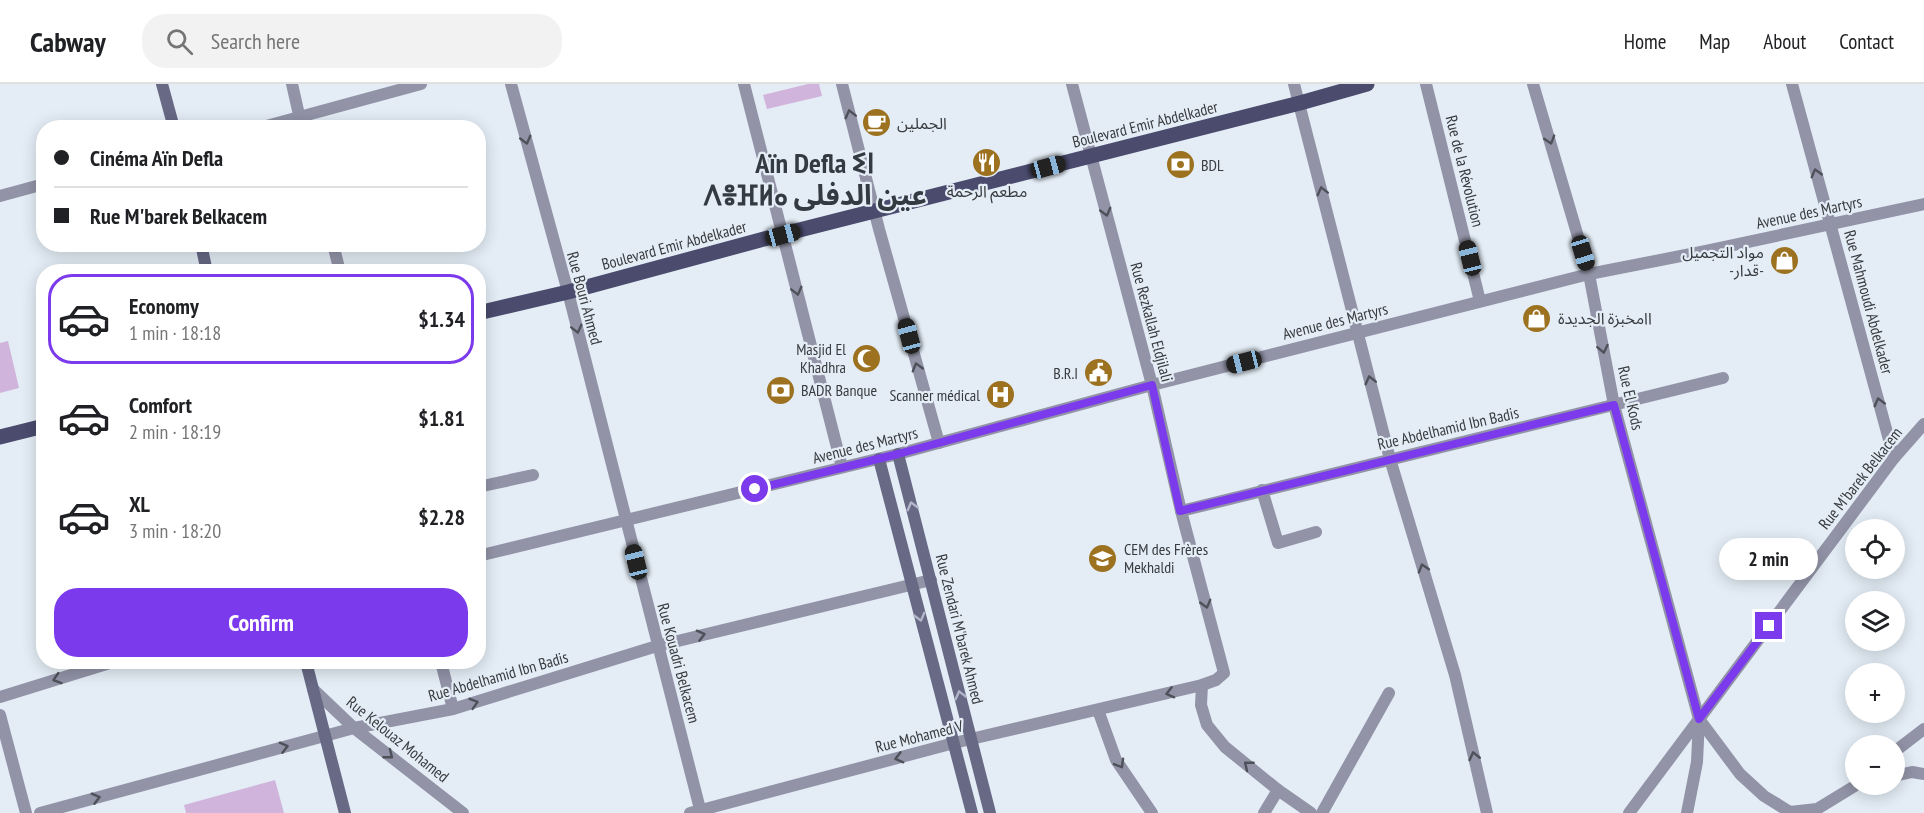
<!DOCTYPE html>
<html lang="en">
<head>
<meta charset="utf-8">
<style>
  body { margin:0; font-family:"PT Sans Narrow","Noto Sans Arabic","Noto Sans Tifinagh",sans-serif; background:#f2f2f2; color:#202124; height:100vh; display:flex; flex-direction:column; font-size:22px; white-space:nowrap }
  * { box-sizing:border-box; margin:0 }
  p { font-size:20px; color:#757577 }
  .icon { flex:none; width:33px; height:33px; fill:none; stroke:currentColor; stroke-width:2; stroke-linecap:round; stroke-linejoin:round }
  .map { position:relative; flex:1; overflow:hidden }
  .side { position:absolute; left:36px; top:180px; width:450px; height:405px; display:flex; flex-direction:column; background:#fff; border-radius:24px; box-shadow:0 3px 15px #0003 }
  .side>* { flex:none }
  .guide { position:absolute; left:36px; top:36px; width:450px; height:132px; border-radius:24px; box-shadow:0 3px 15px #0003; display:grid; align-content:center; height:132px; padding:0 18px; background:#fff }
  .tools { position:absolute; left:1845px; top:435px; display:grid; gap:12px }
  .tools a { display:grid; place-items:center; width:60px; height:60px; border-radius:50%; background:#fff; box-shadow:0 3px 15px #0003; font-size:30px }
  .end { position:absolute; width:27px; height:27px; margin:-14px; border:8px solid #7c3aed; background:#fff; box-shadow:0 0 0 3px #fff }
  .from { border-radius:50% }
  .bubble { position:absolute; height:42px; border-radius:21px; background:#fff; box-shadow:0 3px 15px #0003; font-size:20px; font-weight:700; line-height:42px; text-align:center }
  .car { position:absolute; width:18px; height:36px; margin:-18px -9px; border-radius:8px; box-shadow:0 0 4px 2px #0007; background:linear-gradient(#222 24%,#8ab4d8 0 40%,#222 0 76%,#8ab4d8 0 86%,#222 0) }
  .guide b { display:flex; align-items:center; gap:21px; height:57px; font-size:22px }
  .guide b+b { border-top:2px solid #e0e0e0 }
  .guide i { width:15px; height:15px; background:#202124 }
  ul { padding:10px 0 0; list-style:none }
  li { display:flex; align-items:center; gap:18px; height:90px; margin:0 12px 9px; padding:0 6px; border:3px solid transparent; border-radius:24px }
  li div { flex:1 }
  li b { display:block; font-size:22px }
  li em { font-style:normal; font-weight:700 }
  li.active { border-color:#7c3aed }
  li>.icon { width:54px; height:54px; stroke-width:1.5 }
  .action { display:flex; gap:12px; margin-top:auto; padding:12px 18px }
  .action a { flex:1; height:69px; border-radius:24px; background:#7c3aed; color:#fff; font-size:24px; font-weight:700; line-height:69px; text-align:center }
  header { display:flex; align-items:center; gap:36px; box-sizing:border-box; height:84px; padding:0 30px; background:#fff; border-bottom:2px solid #e0e0e0 }
  header strong { font-size:28px }
  nav { display:flex; gap:33px; margin-inline-start:auto; font-size:21px }
  .search { width:420px; height:54px; background:#f2f2f2; display:flex; align-items:center; gap:15px; box-sizing:border-box; padding:0 21px; border-radius:24px; color:#757577; font-size:22px }
  .map>svg:first-child { display:block }
  .green { fill:#d0b4db }
  .lines { fill:none; stroke-linecap:round; stroke-linejoin:round }
  .minor { stroke:#9293a7; stroke-width:12 }
  .tertiary { stroke:#9293a7; stroke-width:12 }
  .secondary { stroke:#676985; stroke-width:12 }
  .primary { stroke:#4a4b6d; stroke-width:15 }
  .oneway { stroke:#4e5159 }
  .oneway2 { stroke:#b2b8c9 }
  .route { stroke:#7c3aed; stroke-width:8 }
  .labels { text-anchor:middle; stroke-width:4.5; stroke-linejoin:round; paint-order:stroke }
  .poi-label { font-size:16px; fill:#383b3f; stroke:#e4edf6; text-anchor:start }
  .street-label { font-size:16px; fill:#383b3f; stroke:#e4edf6 }
  .town-label { font-size:28px; font-weight:bold; fill:#333a41; stroke:#e4edf6 }
</style>
</head>
<body>
<header>
<strong>Cabway</strong>
<div class="search"><svg class="icon" aria-label="search" viewBox="0 0 24 24"><circle cx="10" cy="10" r="6"/><path d="M15 15l6 6"/></svg>Search here</div>
<nav><a>Home</a><a>Map</a><a>About</a><a>Contact</a></nav>
</header>
<div class="map">
<svg width="1924" height="729" viewBox="0 0 1924 729">
  <rect width="100%" height="100%" fill="#e4edf6"/>
  <g class="green">
    <path d="M808,0H819L822,12L767,25L763,11Z"/>
    <path d="M8,257L19,304L0,309V259Z"/>
    <path d="M275,696L284,729H186L184,721Z"/>
  </g>
  <g class="lines">
    <g class="minor">
      <path d="M292,0L302,44"/>
      <path d="M511,0L568,208L701,729"/>
      <path d="M1294,0L1390,375L1455,591L1487,729"/>
      <path d="M1426,0L1480,217"/>
      <path d="M1533,0L1589,190L1614,321L1699,635L1697,678L1687,729"/>
      <path d="M1792,0L1894,374"/>
      <path d="M333,160L340,188"/>
      <path d="M478,403L533,391"/>
      <path d="M1262,406L1278,459L1316,448"/>
      <path d="M1181,427L1723,294"/>
      <path d="M478,472L898,370L1152,301L1589,190L1706,167L1924,120"/>
      <path d="M441,578L453,625"/>
      <path d="M1202,601L1201,621L1207,641L1225,663L1278,706L1311,729"/>
      <path d="M313,605L354,644L463,729"/>
      <path d="M0,613L113,578"/>
      <path d="M1098,626L1116,676L1152,729"/>
      <path d="M0,631L26,729"/>
      <path d="M1699,635L1740,690L1764,712L1790,728L1817,725L1858,700"/>
      <path d="M1894,668L1924,645"/>
      <path d="M1894,692L1912,688L1924,690"/>
      <path d="M40,729L354,644L453,625L657,562L931,496"/>
      <path d="M690,729L954,659L1202,601L1216,596L1224,589L1181,427L1152,301L1072,0"/>
      <path d="M1264,729L1278,706"/>
      <path d="M1322,729L1389,609"/>
    </g>
    <g class="tertiary">
      <path d="M744,0L842,383"/>
      <path d="M842,0L879,145L939,359"/>
      <path d="M259,44L421,0"/>
      <path d="M0,112L44,100"/>
      <path d="M1629,729L1894,374L1924,340"/>
    </g>
    <g class="secondary">
      <path d="M162,0L174,44"/>
      <path d="M201,160L207,188"/>
      <path d="M898,370L990,729"/>
      <path d="M879,375L972,729"/>
      <path d="M306,578L345,729"/>
    </g>
    <g class="primary">
      <path d="M478,229L568,208L764,155L1300,19L1367,0"/>
      <path d="M0,353L44,342"/>
    </g>
  </g>
  <defs><path id="oneway-chevron" d="M-2-3.5L2.5 0L-2 3.5" fill="none" stroke-width="1.6" stroke-linecap="round" stroke-linejoin="round" transform="scale(1.5)"/></defs>
  <g class="oneway">
    <use href="#oneway-chevron" transform="translate(850 30) rotate(-104)"/>
    <use href="#oneway-chevron" transform="translate(526 56) rotate(75)"/>
    <use href="#oneway-chevron" transform="translate(1550 56) rotate(73)"/>
    <use href="#oneway-chevron" transform="translate(1816 89) rotate(-105)"/>
    <use href="#oneway-chevron" transform="translate(1322 107) rotate(-104)"/>
    <use href="#oneway-chevron" transform="translate(1106 128) rotate(75)"/>
    <use href="#oneway-chevron" transform="translate(797 207) rotate(76)"/>
    <use href="#oneway-chevron" transform="translate(577 245) rotate(76)"/>
    <use href="#oneway-chevron" transform="translate(1603 265) rotate(79)"/>
    <use href="#oneway-chevron" transform="translate(917 283) rotate(-106)"/>
    <use href="#oneway-chevron" transform="translate(1370 296) rotate(-104)"/>
    <use href="#oneway-chevron" transform="translate(1879 318) rotate(-105)"/>
    <use href="#oneway-chevron" transform="translate(1423 484) rotate(-107)"/>
    <use href="#oneway-chevron" transform="translate(1206 520) rotate(75)"/>
    <use href="#oneway-chevron" transform="translate(701 551) rotate(-14)"/>
    <use href="#oneway-chevron" transform="translate(57 595) rotate(162)"/>
    <use href="#oneway-chevron" transform="translate(1170 609) rotate(166)"/>
    <use href="#oneway-chevron" transform="translate(474 619) rotate(-17)"/>
    <use href="#oneway-chevron" transform="translate(284 663) rotate(-15)"/>
    <use href="#oneway-chevron" transform="translate(389 671) rotate(38)"/>
    <use href="#oneway-chevron" transform="translate(1474 672) rotate(-103)"/>
    <use href="#oneway-chevron" transform="translate(899 674) rotate(165)"/>
    <use href="#oneway-chevron" transform="translate(1120 680) rotate(60)"/>
    <use href="#oneway-chevron" transform="translate(1248 681) rotate(-141)"/>
    <use href="#oneway-chevron" transform="translate(96 714) rotate(-15)"/>
  </g>
  <g class="oneway2">
    <use href="#oneway-chevron" transform="translate(912 422) rotate(-105)"/>
    <use href="#oneway-chevron" transform="translate(920 533) rotate(75)"/>
    <use href="#oneway-chevron" transform="translate(960 611) rotate(-104)"/>
  </g>
  <g class="lines">
    <path class="route" d="M755,405L898,370L1152,301L1180,427L1614,321L1699,635L1769,542"/>
  </g>
  <defs>
    <symbol id="cafe-disc" viewBox="-11 -11 22 22"><circle r="9.5" fill="#9c711f" stroke="#e4edf6"/><path d="M-5.5-4.5H6V0H3Q3 3.5 0 3.5H-2.5Q-5.5 3.5-5.5 0ZM3-3.2v2h1.7v-2ZM-6 4.5H4V6H-6Z" fill="#fff"/></symbol>
    <symbol id="restaurant-disc" viewBox="-11 -11 22 22"><circle r="9.5" fill="#9c711f" stroke="#e4edf6"/><path d="M-5-6h1v4h1v-4h1v4h1v-4h1v5L-1.5 .5V6h-2V.5L-5-1ZM5-6V6H3V1.5H1.5Q1.5-4 5-6Z" fill="#fff"/></symbol>
    <symbol id="bank-disc" viewBox="-11 -11 22 22"><circle r="9.5" fill="#9c711f" stroke="#e4edf6"/><path d="M-6-4H6V4H-6ZM0-2.3a2.3 2.3 0 1 0 0 4.6a2.3 2.3 0 1 0 0-4.6Z" fill="#fff"/></symbol>
    <symbol id="shop-disc" viewBox="-11 -11 22 22"><circle r="9.5" fill="#9c711f" stroke="#e4edf6"/><path d="M-5-2.5h2.3a2.7 3.5 0 0 1 5.4 0H5L5.5 6h-11ZM-1.5-2.5h3a1.5 2.3 0 0 0-3 0Z" fill="#fff"/></symbol>
    <symbol id="mosque-disc" viewBox="-11 -11 22 22"><circle r="9.5" fill="#9c711f" stroke="#e4edf6"/><path d="M3.5-4.9A6 6 0 1 0 3.5 4.9A5 5 0 1 1 3.5-4.9Z" fill="#fff"/></symbol>
    <symbol id="civic-disc" viewBox="-11 -11 22 22"><circle r="9.5" fill="#9c711f" stroke="#e4edf6"/><path d="M-.6-6.5H3V-4.5H.6V-3L4-1V1h2V6H-6V1h2V-1L-.6-3ZM-1.2 2.5V6h2.4V2.5Z" fill="#fff"/></symbol>
    <symbol id="hospital-disc" viewBox="-11 -11 22 22"><circle r="9.5" fill="#9c711f" stroke="#e4edf6"/><path d="M-5-5h3v3.5h4V-5h3V5h-3V1.5h-4V5h-3Z" fill="#fff"/></symbol>
    <symbol id="school-disc" viewBox="-11 -11 22 22"><circle r="9.5" fill="#9c711f" stroke="#e4edf6"/><path d="M0-5L7-2L0 1L-7-2ZM-4 1L0 2.5L4 1V4Q0 6-4 4Z" fill="#fff"/></symbol>
  </defs>
  <g fill-rule="evenodd">
    <use href="#cafe-disc" x="860" y="22" width="33" height="33"/>
    <use href="#restaurant-disc" x="970" y="62" width="33" height="33"/>
    <use href="#bank-disc" x="1164" y="64" width="33" height="33"/>
    <use href="#shop-disc" x="1768" y="160" width="33" height="33"/>
    <use href="#shop-disc" x="1520" y="218" width="33" height="33"/>
    <use href="#mosque-disc" x="850" y="258" width="33" height="33"/>
    <use href="#civic-disc" x="1082" y="272" width="33" height="33"/>
    <use href="#bank-disc" x="764" y="290" width="33" height="33"/>
    <use href="#hospital-disc" x="984" y="294" width="33" height="33"/>
    <use href="#school-disc" x="1086" y="458" width="33" height="33"/>
  </g>
  <g class="labels">
    <g class="poi-label">
      <text x="897" y="45">الجملين</text>
      <text x="1201" y="87">BDL</text>
      <text x="987" y="113" text-anchor="middle">مطعم الرحمة</text>
      <text x="1764" y="174" text-anchor="end">مواد التجميل<tspan x="1764" dy="18">-قدار-</tspan></text>
      <text x="1558" y="240">اامخبزة الجديدة</text>
      <text x="846" y="271" text-anchor="end">Masjid El<tspan x="846" dy="18">Khadhra</tspan></text>
      <text x="1078" y="295" text-anchor="end">B.R.I</text>
      <text x="801" y="312">BADR Banque</text>
      <text x="980" y="317" text-anchor="end">Scanner médical</text>
      <text x="1124" y="471">CEM des Frères<tspan x="1124" dy="18">Mekhaldi</tspan></text>
    </g>
    <g class="street-label">
      <text transform="translate(1145 40) rotate(-14)" y="6">Boulevard Emir Abdelkader</text>
      <text transform="translate(1465 87) rotate(76)" y="6">Rue de la Révolution</text>
      <text transform="translate(1809 128) rotate(-12)" y="6">Avenue des Martyrs</text>
      <text transform="translate(674 161) rotate(-15)" y="6">Boulevard Emir Abdelkader</text>
      <text transform="translate(585 214) rotate(75)" y="6">Rue Bouri Ahmed</text>
      <text transform="translate(1869 218) rotate(75)" y="6">Rue Mahmoudi Abdelkader</text>
      <text transform="translate(1335 237) rotate(-14)" y="6">Avenue des Martyrs</text>
      <text transform="translate(1152 238) rotate(75)" y="6">Rue Rezkallah Eldjilali</text>
      <text transform="translate(1631 314) rotate(77)" y="6">Rue El Kods</text>
      <text transform="translate(1448 344) rotate(-13)" y="6">Rue Abdelhamid Ibn Badis</text>
      <text transform="translate(865 361) rotate(-14)" y="6">Avenue des Martyrs</text>
      <text transform="translate(1860 394) rotate(-52)" y="6">Rue M'barek Belkacem</text>
      <text transform="translate(960 545) rotate(76)" y="6">Rue Zendari M'barek Ahmed</text>
      <text transform="translate(679 579) rotate(75)" y="6">Rue Kouadri Belkacem</text>
      <text transform="translate(498 592) rotate(-16)" y="6">Rue Abdelhamid Ibn Badis</text>
      <text transform="translate(919 652) rotate(-14)" y="6">Rue Mohamed V</text>
      <text transform="translate(398 655) rotate(39)" y="6">Rue Kelouaz Mohamed</text>
    </g>
    <g class="town-label">
      <text x="815" y="89">Aïn Defla ⵉⵏ<tspan x="815" dy="32">ⴷⴻⴼⵍⴰ عين الدفلى</tspan></text>
    </g>
  </g>
</svg>
<div class="tools">
<a><svg class="icon" aria-label="locate" viewBox="0 0 24 24"><circle cx="12" cy="12" r="6"/><path d="M12 2v4M12 18v4M2 12h4M18 12h4"/></svg></a>
<a><svg class="icon" aria-label="layers" viewBox="0 0 24 24"><path d="M12 4l9 5-9 5-9-5zM3 14l9 5 9-5"/></svg></a>
<a>+</a>
<a>−</a>
</div>
<i class="end from" style="left:755px;top:405px"></i>
<i class="end" style="left:1769px;top:542px"></i>
<div class="bubble" style="left:1719px;top:454px;width:99px">2 min</div>
<i class="car" style="left:1048px;top:83px;rotate:75deg"></i>
<i class="car" style="left:783px;top:151px;rotate:75deg"></i>
<i class="car" style="left:1583px;top:169px;rotate:163deg"></i>
<i class="car" style="left:1470px;top:174px;rotate:346deg"></i>
<i class="car" style="left:909px;top:252px;rotate:345deg"></i>
<i class="car" style="left:1244px;top:278px;rotate:256deg"></i>
<i class="car" style="left:636px;top:478px;rotate:346deg"></i>
<div class="guide">
<b><i class="from"></i>Cinéma Aïn Defla</b>
<b><i></i>Rue M'barek Belkacem</b>
</div>
<section class="side">
<ul>
<li class="active"><svg class="icon" aria-label="car" viewBox="0 0 24 24"><path d="M5 17H2v-5l4-1 3-4h7l3 4 3 1v5h-3M9 17h6M6 11h13"/><circle cx="7" cy="17" r="2"/><circle cx="17" cy="17" r="2"/></svg><div><b>Economy</b><p>1 min · 18:18</p></div><em>$1.34</em></li>
<li><svg class="icon" aria-label="car" viewBox="0 0 24 24"><path d="M5 17H2v-5l4-1 3-4h7l3 4 3 1v5h-3M9 17h6M6 11h13"/><circle cx="7" cy="17" r="2"/><circle cx="17" cy="17" r="2"/></svg><div><b>Comfort</b><p>2 min · 18:19</p></div><em>$1.81</em></li>
<li><svg class="icon" aria-label="car" viewBox="0 0 24 24"><path d="M5 17H2v-5l4-1 3-4h7l3 4 3 1v5h-3M9 17h6M6 11h13"/><circle cx="7" cy="17" r="2"/><circle cx="17" cy="17" r="2"/></svg><div><b>XL</b><p>3 min · 18:20</p></div><em>$2.28</em></li>
</ul>
<div class="action"><a>Confirm</a></div>
</section>
</div>
</body>
</html>
